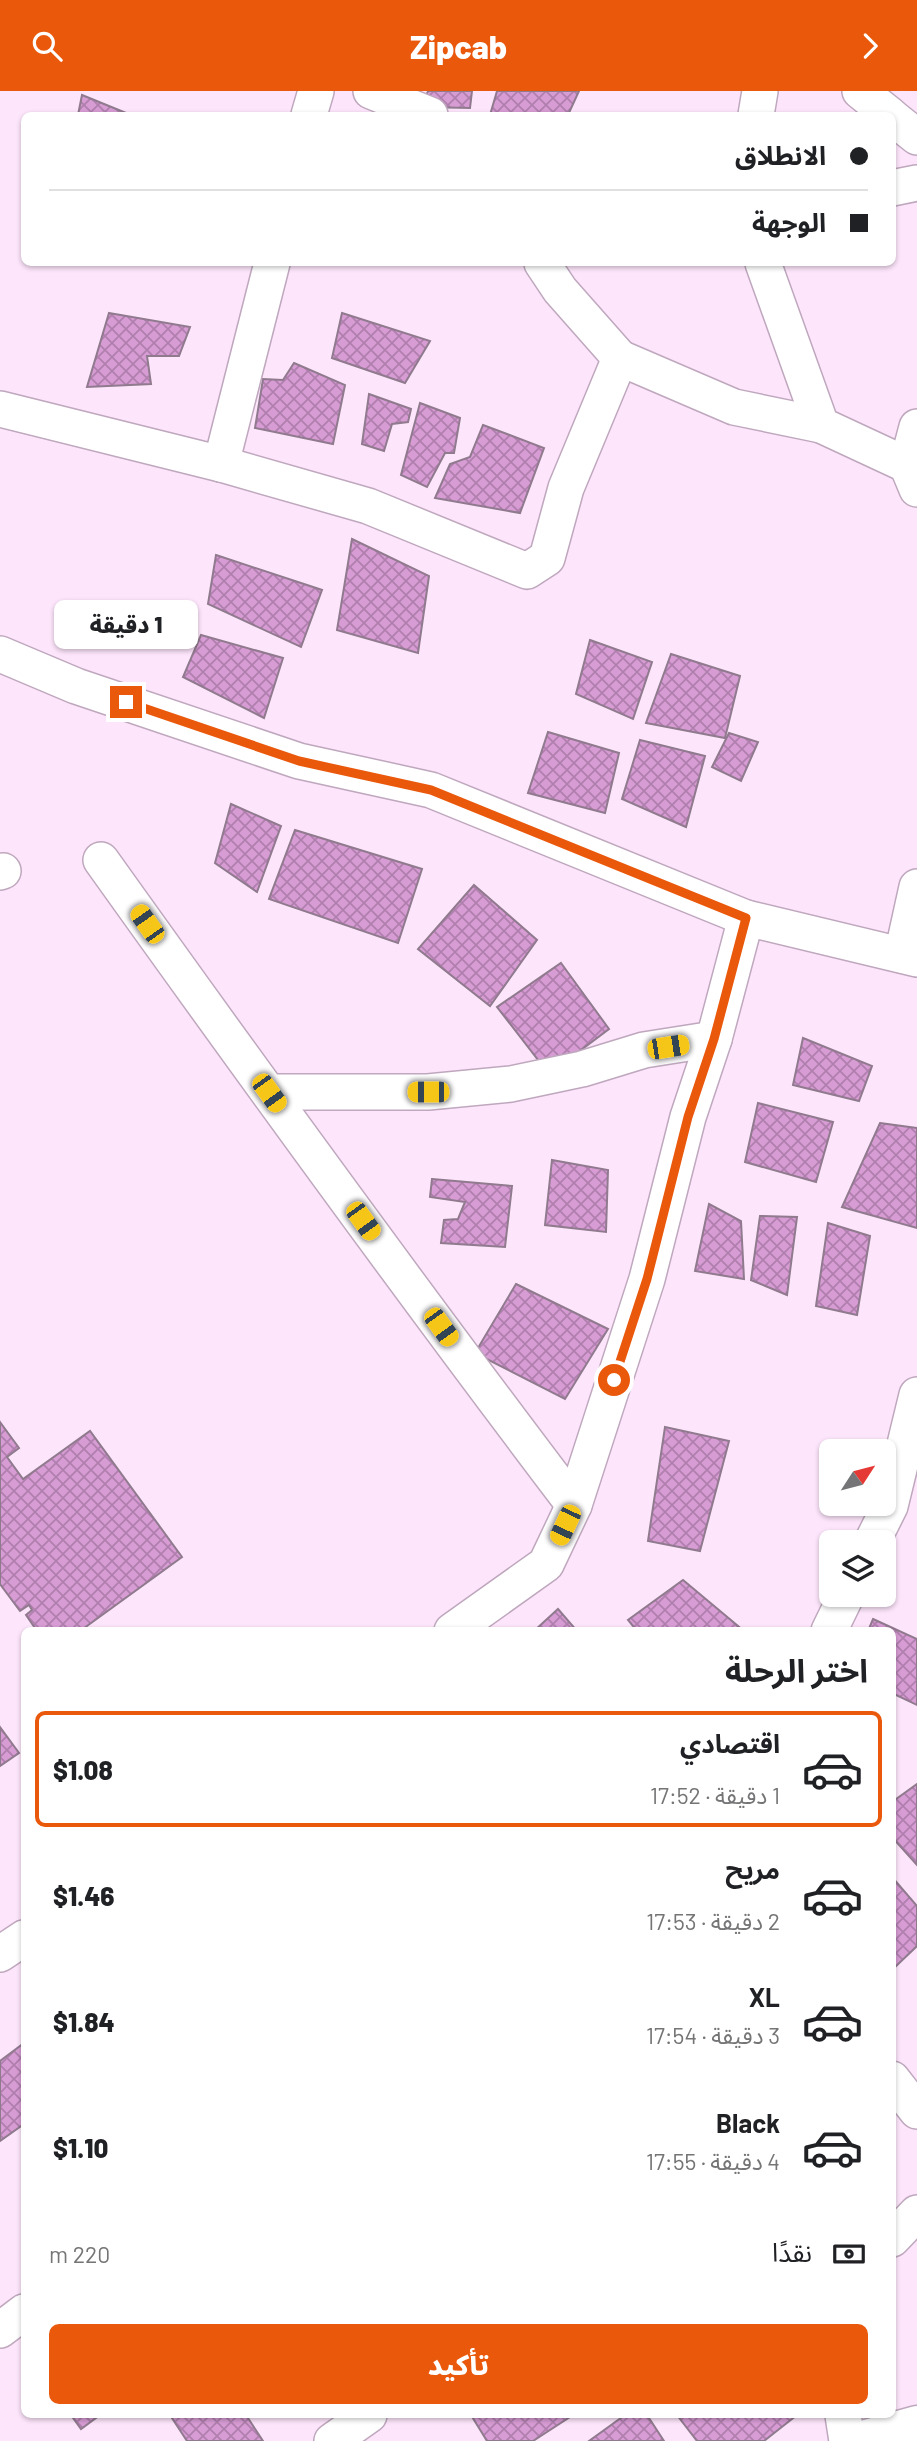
<!DOCTYPE html>
<html lang="ar">
<head>
<meta charset="utf-8">
<style>
  body { margin:0; font-family:Barlow,"Noto Sans Arabic",sans-serif; background:#f2f2f2; color:#202124; direction:rtl; height:100vh; display:flex; flex-direction:column; font-size:26px; white-space:nowrap }
  * { box-sizing:border-box; margin:0 }
  p { font-size:23px; color:#757577 }
  .icon { flex:none; width:38px; height:38px; fill:none; stroke:currentColor; stroke-width:2; stroke-linecap:round; stroke-linejoin:round }
  .map { position:relative; flex:1; overflow:hidden; direction:ltr }
  .sheet { position:absolute; left:21px; top:1536px; width:875px; height:791px; display:flex; flex-direction:column; background:#fff; border-radius:10px; box-shadow:0 2px 5px #0004; direction:rtl }
  .sheet>* { flex:none }
  .hud { position:absolute; left:21px; top:21px; width:875px; height:154px; border-radius:10px; box-shadow:0 2px 5px #0004; direction:rtl; display:grid; align-content:center; height:154px; padding:0 28px; background:#fff }
  .needle { width:46px; rotate:54deg }
  .tools { position:absolute; left:819px; top:1348px; display:grid; gap:14px }
  .tools a { display:grid; place-items:center; width:77px; height:77px; border-radius:10px; background:#fff; box-shadow:0 2px 5px #0004; font-size:35px }
  .end { position:absolute; width:32px; height:32px; margin:-16px; border:9px solid #ea580c; background:#fff; box-shadow:0 0 0 4px #fff }
  .from { border-radius:50% }
  .bubble { position:absolute; height:49px; border-radius:10px; background:#fff; box-shadow:0 2px 5px #0004; font-size:23px; font-weight:800; line-height:49px; text-align:center; direction:rtl }
  .car { position:absolute; width:21px; height:42px; margin:-21px -10px; border-radius:9px; box-shadow:0 0 5px 2px #0007; background:linear-gradient(#f5c518 24%,#345 0 40%,#f5c518 0 76%,#345 0 86%,#f5c518 0) }
  .hud b { display:flex; align-items:center; gap:24px; height:66px; font-size:26px }
  .hud b+b { border-top:2px solid #e0e0e0 }
  .hud i { width:18px; height:18px; background:#202124 }
  ul { padding:0; list-style:none }
  li { display:flex; align-items:center; gap:21px; height:116px; margin:0 14px 10px; padding:0 14px; border:4px solid transparent; border-radius:10px }
  li div { flex:1 }
  li b { display:block; font-size:26px }
  li em { font-style:normal; font-weight:800 }
  li.active { border-color:#ea580c }
  li>.icon { width:63px; height:63px; stroke-width:1.5 }
  h2 { padding:0 28px; font-size:32px; line-height:84px }
  .pay { display:flex; align-items:center; gap:18px; height:77px; padding:0 28px; font-size:26px }
  .pay p { margin-inline-start:auto }
  .button { display:flex; gap:14px; margin-top:auto; padding:14px 28px }
  .button a { flex:1; height:80px; border-radius:10px; background:#ea580c; color:#fff; font-size:28px; font-weight:800; line-height:80px; text-align:center }
  header { display:flex; justify-content:space-between; align-items:center; height:91px; padding:0 28px; background:#ea580c; color:#fff; font-size:32px; font-weight:800 }
  .map>svg:first-child { display:block }
  .building { fill:url(#building-cross-hatch); stroke:#907a8e; stroke-width:2 }
  .lines { fill:none; stroke-linecap:round; stroke-linejoin:round }
  .minor-casing { stroke:#bfa8be; stroke-width:38 }
  .major-casing { stroke:#bfa8be; stroke-width:41 }
  .minor { stroke:#fff; stroke-width:35 }
  .major { stroke:#fff; stroke-width:38 }
  .route { stroke:#ea580c; stroke-width:9 }
</style>
</head>
<body>
<header><svg class="icon" aria-label="forward" viewBox="0 0 24 24"><path d="M9 5l7 7-7 7"/></svg>Zipcab<svg class="icon" aria-label="search" viewBox="0 0 24 24"><circle cx="10" cy="10" r="6"/><path d="M15 15l6 6"/></svg></header>
<div class="map">
<svg width="917" height="2350" viewBox="0 0 917 2350">
  <defs>
    <pattern id="building-cross-hatch" width="8" height="8" patternUnits="userSpaceOnUse" patternTransform="scale(1.75)"><rect width="8" height="8" fill="#d89cd5"/><path d="M0 0l8 8M0 8l8-8" fill="none" stroke="#af7fad"/></pattern>
  </defs>
  <rect width="100%" height="100%" fill="#fde5fb"/>
  <g class="building">
    <path d="M428,0H472L470,17L422,16Z"/>
    <path d="M497,0H579L568,24H490Z"/>
    <path d="M82,4L131,24H78Z"/>
    <path d="M109,222L190,236L179,265H147L151,293L87,296Z"/>
    <path d="M342,222L430,250L405,292L332,267Z"/>
    <path d="M294,272L345,294L333,353L255,337L263,288L283,289Z"/>
    <path d="M369,303L411,318L408,331L392,333L384,360L362,353Z"/>
    <path d="M420,312L460,327L454,362H445L427,396L401,384Z"/>
    <path d="M483,334L544,357L520,422L435,407L450,373L470,366Z"/>
    <path d="M352,448L429,485L418,562L337,539Z"/>
    <path d="M216,464L322,499L301,556L208,513Z"/>
    <path d="M201,544L283,567L264,627L183,586Z"/>
    <path d="M590,549L652,571L633,628L576,603Z"/>
    <path d="M671,563L740,585L725,647L646,632Z"/>
    <path d="M548,641L619,662L605,722L528,702Z"/>
    <path d="M729,642L758,651L741,690L712,676Z"/>
    <path d="M640,649L705,665L686,736L622,708Z"/>
    <path d="M231,713L281,735L257,801L215,772Z"/>
    <path d="M295,739L422,778L398,852L269,808Z"/>
    <path d="M474,794L537,849L490,915L418,858Z"/>
    <path d="M561,872L609,938L549,983L497,916Z"/>
    <path d="M803,947L872,975L859,1010L793,994Z"/>
    <path d="M758,1012L833,1031L816,1091L745,1071Z"/>
    <path d="M880,1032L917,1037V1137L842,1116Z"/>
    <path d="M552,1069L608,1079L606,1141L545,1134Z"/>
    <path d="M432,1088L512,1095L505,1156L441,1152L444,1129L458,1128L465,1111L430,1106Z"/>
    <path d="M709,1113L741,1130L744,1188L695,1180Z"/>
    <path d="M760,1125L797,1126L787,1204L751,1189Z"/>
    <path d="M828,1132L870,1145L857,1224L816,1215Z"/>
    <path d="M516,1193L608,1238L565,1308L475,1262Z"/>
    <path d="M0,1331L19,1357L7,1366L23,1388L90,1340L182,1466L80,1540H37L26,1524L32,1519L29,1514L20,1520L0,1493Z"/>
    <path d="M665,1336L729,1350L700,1460L648,1450Z"/>
    <path d="M683,1489L744,1540H637L628,1529Z"/>
    <path d="M558,1518L577,1540H534Z"/>
    <path d="M873,1528L917,1548V1614L892,1602V1540H868Z"/>
    <path d="M0,1636L19,1662L0,1675Z"/>
    <path d="M917,1693V1774L892,1746V1711Z"/>
    <path d="M892,1786L917,1815V1855L892,1879Z"/>
    <path d="M24,1952V2033L0,2050V1970Z"/>
    <path d="M71,2324H100L81,2338Z"/>
    <path d="M170,2324H246L263,2350H187Z"/>
    <path d="M471,2324H573L533,2350H487Z"/>
    <path d="M625,2324H647L664,2350H589Z"/>
    <path d="M677,2324H797L764,2350H697Z"/>
  </g>
  <g class="lines">
    <defs>
      <g id="minor">
        <path d="M371,0L430,24"/>
        <path d="M860,0L890,24"/>
        <path d="M309,24L316,0"/>
        <path d="M756,24L760,0"/>
        <path d="M892,26L917,46"/>
        <path d="M892,97L917,92"/>
        <path d="M542,172L560,199L620,267"/>
        <path d="M763,172L821,334L907,374"/>
        <path d="M0,318L221,373L368,415L527,480L547,467L566,397L620,267L734,316L821,334"/>
        <path d="M917,336L907,374L917,398"/>
        <path d="M221,373L272,172"/>
        <path d="M0,563L76,595L299,670L431,699L746,827L714,948L688,1026L647,1188L574,1414L546,1473L452,1540"/>
        <path d="M101,769C256,986 413,1202 574,1414"/>
        <path d="M0,781L3,780"/>
        <path d="M746,827L917,868"/>
        <path d="M902,864L917,796"/>
        <path d="M269,1001H428L511,993L582,978L644,959L714,948"/>
        <path d="M872,1451L890,1415L917,1304"/>
        <path d="M829,1540L847,1503"/>
        <path d="M0,1863L24,1847"/>
        <path d="M892,1988L917,2020"/>
        <path d="M892,2148L917,2122"/>
        <path d="M0,2239L24,2221"/>
        <path d="M843,2324L847,2350"/>
        <path d="M332,2350L369,2324"/>
      </g>
      <path id="major" d="M859,2350L917,2334"/>
    </defs>
    <use href="#minor" class="minor-casing"/>
    <use href="#major" class="major-casing"/>
    <use href="#minor" class="minor"/>
    <use href="#major" class="major"/>
  </g>
  <g class="lines">
    <path class="route" d="M126,611L299,670L431,699L746,827L714,948L688,1026L647,1188L614,1289"/>
  </g>
</svg>
<div class="tools">
<a><svg class="needle" viewBox="-14 -14 28 28"><path d="M0-13l5 13h-10z" fill="#e53935"/><path d="M0 13l5-13h-10z" fill="#757577"/></svg></a>
<a><svg class="icon" aria-label="layers" viewBox="0 0 24 24"><path d="M12 4l9 5-9 5-9-5zM3 14l9 5 9-5"/></svg></a>
</div>
<i class="end from" style="left:614px;top:1289px"></i>
<i class="end" style="left:126px;top:611px"></i>
<div class="bubble" style="left:54px;top:509px;width:144px">1 دقيقة</div>
<i class="car" style="left:147px;top:833px;rotate:325deg"></i>
<i class="car" style="left:668px;top:956px;rotate:81deg"></i>
<i class="car" style="left:428px;top:1001px;rotate:270deg"></i>
<i class="car" style="left:269px;top:1002px;rotate:144deg"></i>
<i class="car" style="left:363px;top:1130px;rotate:144deg"></i>
<i class="car" style="left:441px;top:1236px;rotate:144deg"></i>
<i class="car" style="left:565px;top:1434px;rotate:205deg"></i>
<div class="hud">
<b><i class="from"></i>الانطلاق</b>
<b><i></i>الوجهة</b>
</div>
<section class="sheet">
<h2>اختر الرحلة</h2>
<ul>
<li class="active"><svg class="icon" aria-label="car" viewBox="0 0 24 24"><path d="M5 17H2v-5l4-1 3-4h7l3 4 3 1v5h-3M9 17h6M6 11h13"/><circle cx="7" cy="17" r="2"/><circle cx="17" cy="17" r="2"/></svg><div><b>اقتصادي</b><p>1 دقيقة · 17:52</p></div><em>$1.08</em></li>
<li><svg class="icon" aria-label="car" viewBox="0 0 24 24"><path d="M5 17H2v-5l4-1 3-4h7l3 4 3 1v5h-3M9 17h6M6 11h13"/><circle cx="7" cy="17" r="2"/><circle cx="17" cy="17" r="2"/></svg><div><b>مريح</b><p>2 دقيقة · 17:53</p></div><em>$1.46</em></li>
<li><svg class="icon" aria-label="car" viewBox="0 0 24 24"><path d="M5 17H2v-5l4-1 3-4h7l3 4 3 1v5h-3M9 17h6M6 11h13"/><circle cx="7" cy="17" r="2"/><circle cx="17" cy="17" r="2"/></svg><div><b>XL</b><p>3 دقيقة · 17:54</p></div><em>$1.84</em></li>
<li><svg class="icon" aria-label="car" viewBox="0 0 24 24"><path d="M5 17H2v-5l4-1 3-4h7l3 4 3 1v5h-3M9 17h6M6 11h13"/><circle cx="7" cy="17" r="2"/><circle cx="17" cy="17" r="2"/></svg><div><b>Black</b><p>4 دقيقة · 17:55</p></div><em>$1.10</em></li>
</ul>
<div class="pay"><svg class="icon" aria-label="cash" viewBox="0 0 24 24"><path d="M3 7h18v10H3z"/><circle cx="12" cy="12" r="2"/></svg>نقدًا<p>220 m</p></div>
<div class="button"><a>تأكيد</a></div>
</section>
</div>
</body>
</html>
